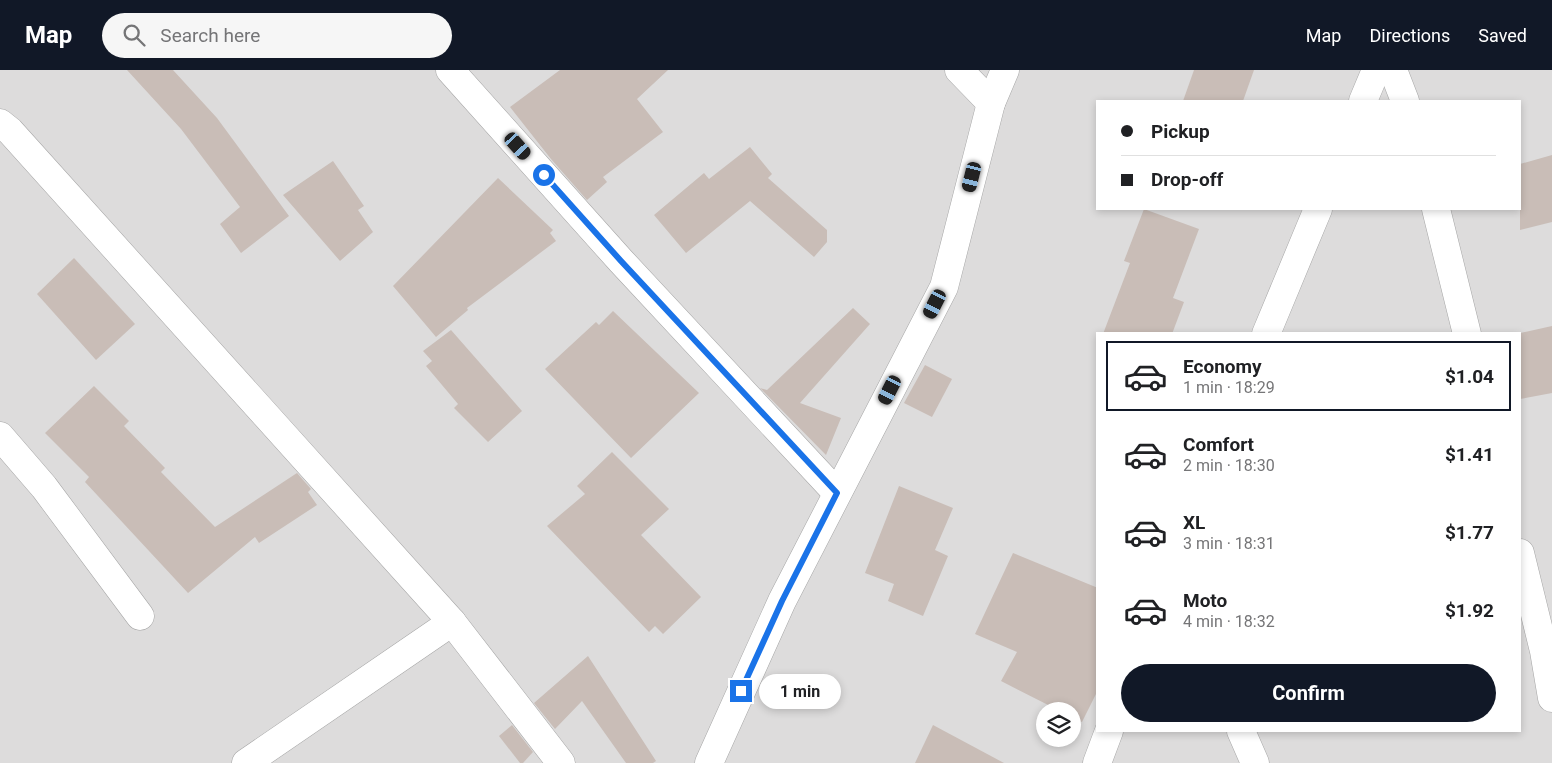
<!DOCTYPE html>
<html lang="en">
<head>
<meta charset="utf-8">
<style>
  body { margin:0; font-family:Roboto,sans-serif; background:#f6f6f6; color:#202124; height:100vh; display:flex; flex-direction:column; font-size:19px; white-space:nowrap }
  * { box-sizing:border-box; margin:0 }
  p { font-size:16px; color:#757577 }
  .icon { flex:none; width:28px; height:28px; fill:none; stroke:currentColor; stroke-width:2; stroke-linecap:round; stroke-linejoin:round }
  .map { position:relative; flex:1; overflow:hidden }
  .side { position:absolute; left:1096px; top:262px; width:425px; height:400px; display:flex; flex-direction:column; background:#fff; border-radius:0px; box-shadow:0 2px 8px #0003 }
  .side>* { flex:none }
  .guide { position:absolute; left:1096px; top:30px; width:425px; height:110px; border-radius:0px; box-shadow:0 2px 8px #0003; display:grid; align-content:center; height:110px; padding:0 25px; background:#fff }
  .buttons { position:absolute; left:1036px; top:632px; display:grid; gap:10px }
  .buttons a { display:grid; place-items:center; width:45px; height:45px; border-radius:50%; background:#fff; box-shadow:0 2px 8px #0003; font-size:25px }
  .end { position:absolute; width:22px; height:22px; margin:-11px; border:6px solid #1a73e8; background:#fff; box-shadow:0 0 0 2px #fff }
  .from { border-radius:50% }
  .bubble { position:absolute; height:35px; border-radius:18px; background:#fff; box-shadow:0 2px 8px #0003; font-size:16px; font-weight:700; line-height:35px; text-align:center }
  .car { position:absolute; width:15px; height:30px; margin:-15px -8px; border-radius:6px; box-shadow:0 0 4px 1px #0007; background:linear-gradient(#222 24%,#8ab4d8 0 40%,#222 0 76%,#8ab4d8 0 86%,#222 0) }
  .guide b { display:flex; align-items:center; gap:18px; height:48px; font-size:19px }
  .guide b+b { border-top:1px solid #e0e0e0 }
  .guide i { width:12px; height:12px; background:#202124 }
  ul { padding:9px 0 0; list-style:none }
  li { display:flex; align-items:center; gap:15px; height:70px; margin:0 10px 8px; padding:0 15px; border:2px solid transparent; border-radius:0px }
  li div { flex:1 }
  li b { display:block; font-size:19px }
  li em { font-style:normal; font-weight:700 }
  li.on { border-color:#111827 }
  li>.icon { width:45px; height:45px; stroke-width:1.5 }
  .primary-button { display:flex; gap:10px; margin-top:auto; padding:10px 25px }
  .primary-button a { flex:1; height:58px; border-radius:30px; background:#111827; color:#fff; font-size:20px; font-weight:700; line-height:58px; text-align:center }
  header { display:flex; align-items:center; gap:30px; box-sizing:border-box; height:70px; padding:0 25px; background:#111827; color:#fff }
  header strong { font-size:24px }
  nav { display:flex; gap:28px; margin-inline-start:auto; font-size:18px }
  .search { width:350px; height:45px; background:#f6f6f6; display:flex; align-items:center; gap:12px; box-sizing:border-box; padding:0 18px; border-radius:28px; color:#757577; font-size:19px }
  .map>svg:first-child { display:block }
  .residential { fill:#dddcdc; fill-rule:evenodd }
  .building { fill:#c9bdb7 }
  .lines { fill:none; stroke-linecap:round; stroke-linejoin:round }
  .minor-casing { stroke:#a6a6a6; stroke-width:29 }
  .minor { stroke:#fff; stroke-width:28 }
  .route { stroke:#1a73e8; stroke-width:6 }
</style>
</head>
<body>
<header>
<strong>Map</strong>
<div class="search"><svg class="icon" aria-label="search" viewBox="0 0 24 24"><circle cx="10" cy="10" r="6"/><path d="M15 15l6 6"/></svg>Search here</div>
<nav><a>Map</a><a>Directions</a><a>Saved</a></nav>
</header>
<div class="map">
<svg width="1552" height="693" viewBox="0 0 1552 693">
  <rect width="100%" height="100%" fill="#f0ebe4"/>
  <path class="residential" d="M0,0H1552V693H0ZM1098,31H1520V139H1098ZM1098,264H1520V661H1098ZM1045,641H1072V669H1045Z"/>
  <g class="building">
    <path d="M127,0H173L217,48L289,146L241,183L220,154L240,137L181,59Z"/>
    <path d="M560,0H668L637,29L663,62L603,107L607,112L587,130L551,89L510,37Z"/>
    <path d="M1194,0H1254L1243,31H1183Z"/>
    <path d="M750,77L772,104L768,108L827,160V172L814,187L750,131L686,183L654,145L704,103L709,109Z"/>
    <path d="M1552,85V152L1520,160V94Z"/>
    <path d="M333,91L364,136L358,140L373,162L340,191L283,125Z"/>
    <path d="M498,108L553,160L550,163L556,171L467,238L468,240L436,267L393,216Z"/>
    <path d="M1144,139L1199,159L1173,228L1184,232L1172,264H1103L1130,193L1124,191Z"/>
    <path d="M74,188L135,254L96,290L37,224Z"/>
    <path d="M853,238L870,254L800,333L841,348L826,385L760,318L767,320Z"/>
    <path d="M613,241L699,323L631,388L545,299L596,252L599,255Z"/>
    <path d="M1552,256V323L1520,329V263Z"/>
    <path d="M451,260L522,341L488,372L454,338L458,334L426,296L432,291L423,281Z"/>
    <path d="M925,295L952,309L932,347L904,333Z"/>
    <path d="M94,316L129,351L124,356L165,398L161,402L215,457L297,403L311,419L308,422L317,435L259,473L255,467L188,523L85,412L89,407L45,363Z"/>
    <path d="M612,382L669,439L641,465L701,527L663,564L655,556L649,562L547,456L585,424L577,416Z"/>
    <path d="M899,416L953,438L935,480L948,486L923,546L888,531L894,514L865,503Z"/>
    <path d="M1013,483L1098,518V620L1082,652L1072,648V641H1060L1001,611L1017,582L975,564Z"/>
    <path d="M588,586L656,691L653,693H626L582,631L555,659L534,633Z"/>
    <path d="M512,655L533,682L523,693H520L499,666Z"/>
    <path d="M933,655L1004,693H915Z"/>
  </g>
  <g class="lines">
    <defs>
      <g id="minor">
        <path d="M450,0L621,191L837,423"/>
        <path d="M959,0L991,33"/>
        <path d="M1393,0L1405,31"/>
        <path d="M1363,31L1376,0"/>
        <path d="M0,53L10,61L452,552L561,693"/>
        <path d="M1436,139L1467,264"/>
        <path d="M1266,264L1318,139"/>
        <path d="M0,366L44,417L140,546"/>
        <path d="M1520,483L1544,581L1552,628"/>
        <path d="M1241,661L1255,693"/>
        <path d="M246,693L452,552"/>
        <path d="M709,693L782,531L944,217L991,33L1005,0"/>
        <path d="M1097,693L1109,661"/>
      </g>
    </defs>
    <use href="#minor" class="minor-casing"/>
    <use href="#minor" class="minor"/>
  </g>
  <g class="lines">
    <path class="route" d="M544,105L621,191L837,423L782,531L741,621"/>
  </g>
</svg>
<div class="buttons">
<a><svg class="icon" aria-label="layers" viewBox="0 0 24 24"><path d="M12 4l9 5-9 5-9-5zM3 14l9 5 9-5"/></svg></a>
</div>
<i class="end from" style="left:544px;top:105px"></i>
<i class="end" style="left:741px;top:621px"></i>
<div class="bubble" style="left:759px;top:604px;width:82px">1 min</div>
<i class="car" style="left:518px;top:76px;rotate:138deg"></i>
<i class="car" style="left:972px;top:107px;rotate:194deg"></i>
<i class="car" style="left:935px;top:234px;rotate:207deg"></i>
<i class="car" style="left:890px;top:320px;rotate:207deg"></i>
<div class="guide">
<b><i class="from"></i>Pickup</b>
<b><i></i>Drop-off</b>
</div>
<section class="side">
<ul>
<li class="on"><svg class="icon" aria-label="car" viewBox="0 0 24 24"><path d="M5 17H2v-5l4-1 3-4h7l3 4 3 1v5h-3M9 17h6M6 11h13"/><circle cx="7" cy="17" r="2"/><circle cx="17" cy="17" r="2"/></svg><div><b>Economy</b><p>1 min · 18:29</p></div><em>$1.04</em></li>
<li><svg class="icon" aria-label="car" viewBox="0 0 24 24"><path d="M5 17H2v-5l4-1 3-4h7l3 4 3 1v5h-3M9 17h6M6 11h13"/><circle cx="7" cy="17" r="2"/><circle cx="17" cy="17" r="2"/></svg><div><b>Comfort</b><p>2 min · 18:30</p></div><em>$1.41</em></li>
<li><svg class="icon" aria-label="car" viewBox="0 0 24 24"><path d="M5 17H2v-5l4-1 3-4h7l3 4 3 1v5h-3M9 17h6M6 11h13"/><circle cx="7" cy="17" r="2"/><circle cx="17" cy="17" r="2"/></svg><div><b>XL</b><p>3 min · 18:31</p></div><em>$1.77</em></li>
<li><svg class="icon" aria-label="car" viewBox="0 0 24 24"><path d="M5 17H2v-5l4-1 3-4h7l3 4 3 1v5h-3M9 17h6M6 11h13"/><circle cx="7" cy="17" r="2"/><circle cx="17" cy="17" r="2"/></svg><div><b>Moto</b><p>4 min · 18:32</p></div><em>$1.92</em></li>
</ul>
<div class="primary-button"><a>Confirm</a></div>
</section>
</div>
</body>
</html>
